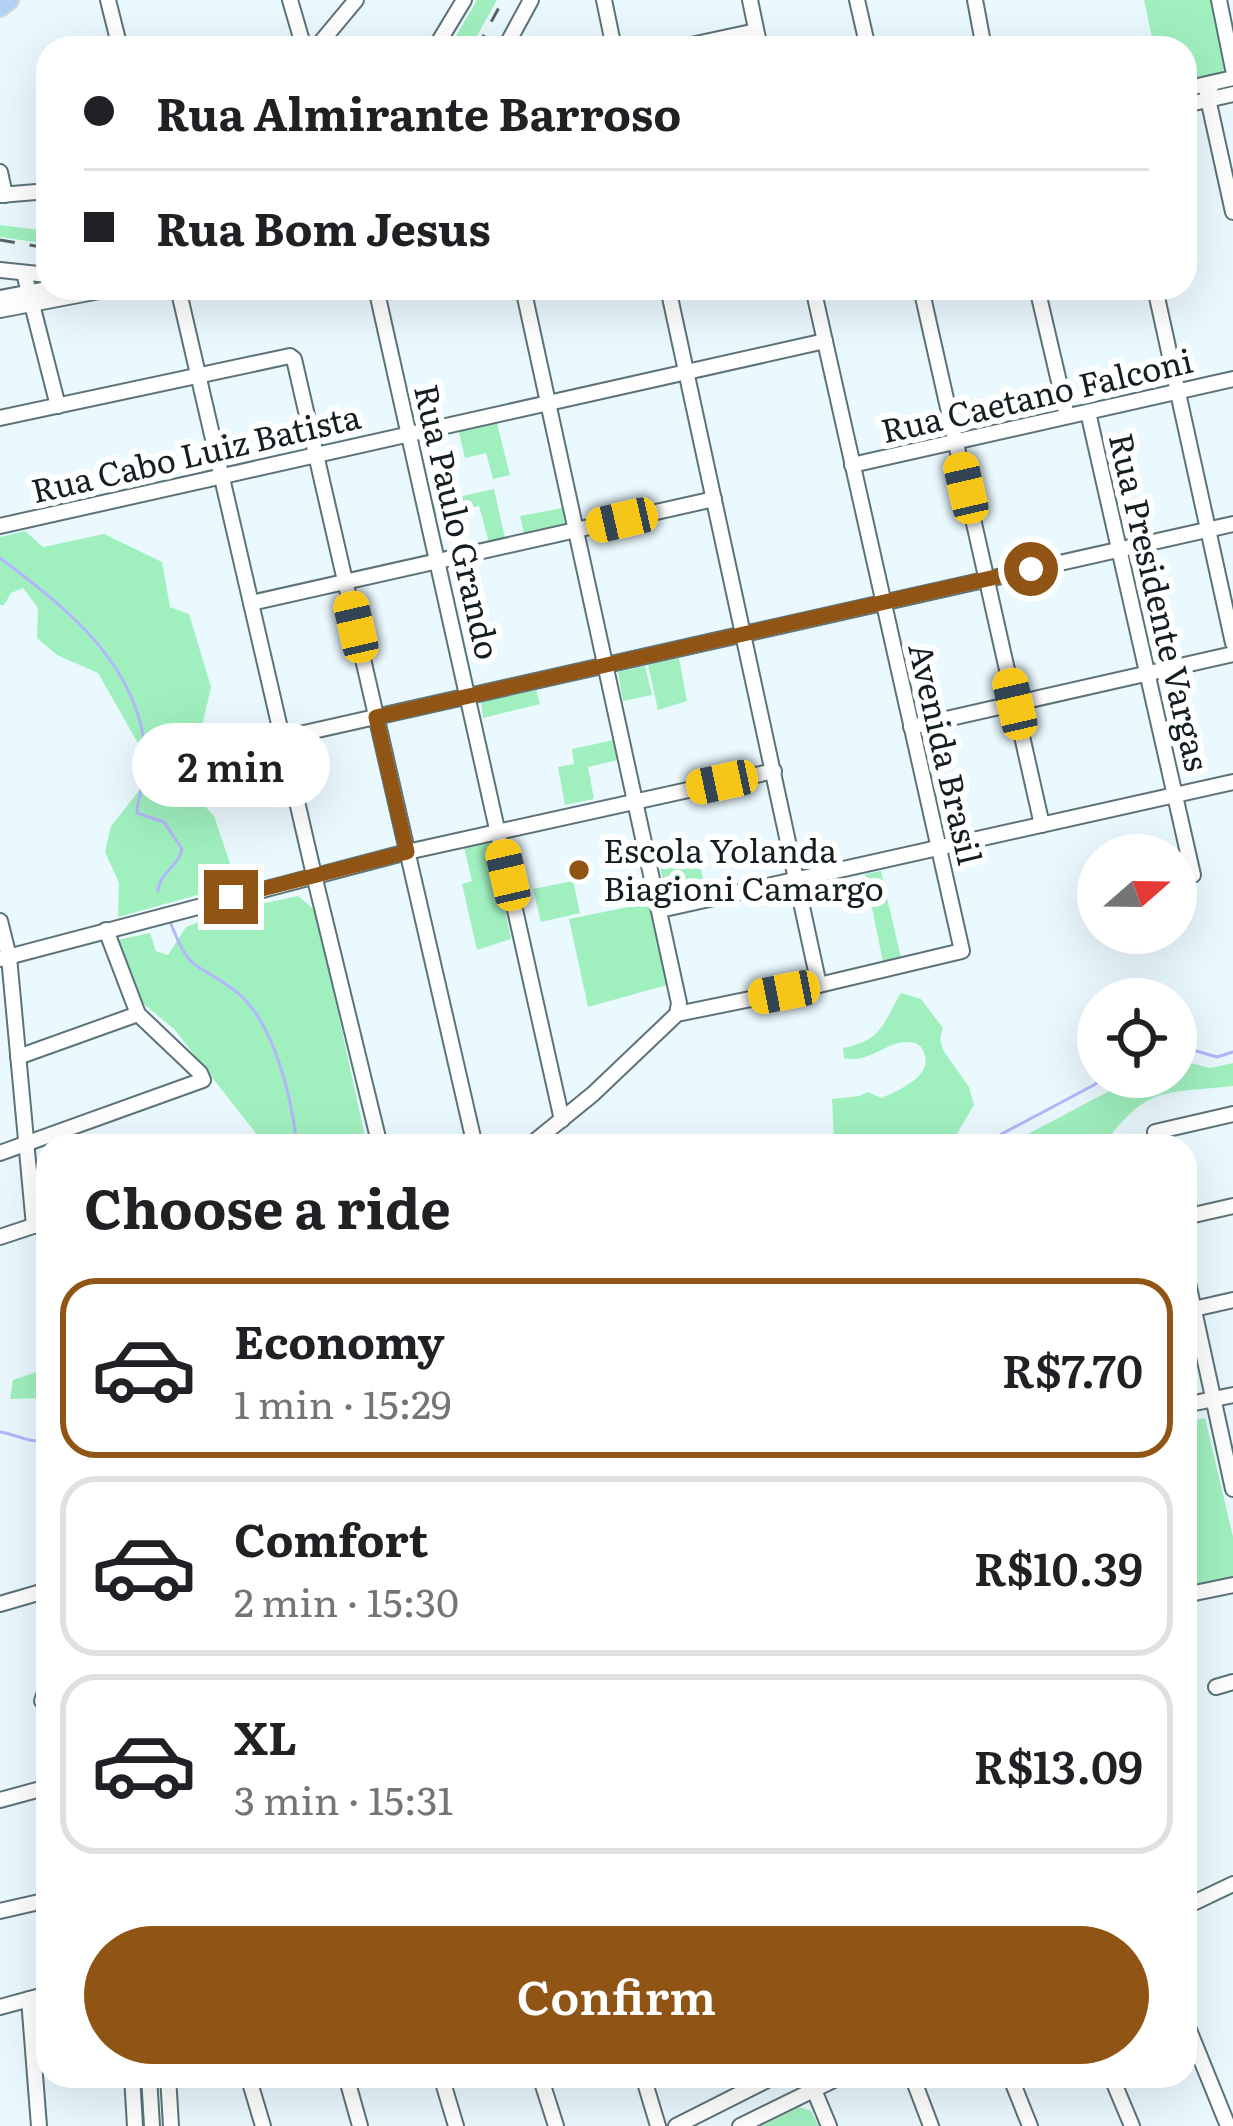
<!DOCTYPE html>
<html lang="en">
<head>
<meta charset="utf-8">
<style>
  body { margin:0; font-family:Literata,serif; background:#f2f2f2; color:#202124; height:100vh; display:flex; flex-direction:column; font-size:45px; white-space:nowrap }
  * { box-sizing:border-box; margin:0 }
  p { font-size:39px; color:#757577 }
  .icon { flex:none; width:66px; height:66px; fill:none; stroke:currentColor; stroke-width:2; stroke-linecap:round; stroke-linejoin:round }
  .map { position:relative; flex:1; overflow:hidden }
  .panel { position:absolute; left:36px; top:1134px; width:1161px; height:954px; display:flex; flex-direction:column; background:#fff; border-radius:36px; box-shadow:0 12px 48px #0002 }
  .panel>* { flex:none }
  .hud { position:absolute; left:36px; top:36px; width:1161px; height:264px; border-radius:36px; box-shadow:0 12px 48px #0002; display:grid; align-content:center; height:264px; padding:0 48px; background:#fff }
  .needle { width:78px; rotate:70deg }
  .fabs { position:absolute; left:1077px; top:834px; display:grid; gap:24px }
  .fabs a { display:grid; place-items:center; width:120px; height:120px; border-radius:50%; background:#fff; box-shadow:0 12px 48px #0002; font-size:60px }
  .end { position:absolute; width:54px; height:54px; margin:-27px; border:15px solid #905514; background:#fff; box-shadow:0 0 0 6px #fff }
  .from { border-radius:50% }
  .bubble { position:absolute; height:84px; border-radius:42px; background:#fff; box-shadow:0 12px 48px #0002; font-size:39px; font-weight:600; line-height:84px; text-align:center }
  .car { position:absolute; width:36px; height:72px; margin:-36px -18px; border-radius:15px; box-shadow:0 0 9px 3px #0007; background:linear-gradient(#f5c518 24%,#345 0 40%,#f5c518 0 76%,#345 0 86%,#f5c518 0) }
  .hud b { display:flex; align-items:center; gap:42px; height:114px; font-size:45px }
  .hud b+b { border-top:3px solid #e0e0e0 }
  .hud i { width:30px; height:30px; background:#202124 }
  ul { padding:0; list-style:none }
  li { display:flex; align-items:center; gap:36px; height:180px; margin:0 24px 18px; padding:0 24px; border:6px solid #e0e0e0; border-radius:36px }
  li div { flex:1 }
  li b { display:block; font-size:45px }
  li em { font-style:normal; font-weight:600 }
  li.selected { border-color:#905514 }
  li>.icon { width:108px; height:108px; stroke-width:1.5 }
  h2 { padding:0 48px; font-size:54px; line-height:144px }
  .button { display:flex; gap:24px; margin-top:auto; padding:24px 48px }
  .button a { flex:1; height:138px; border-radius:72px; background:#905514; color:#fff; font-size:48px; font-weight:600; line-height:138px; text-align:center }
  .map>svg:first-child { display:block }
  .green { fill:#a0f0bf }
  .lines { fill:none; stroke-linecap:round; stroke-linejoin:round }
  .stream { stroke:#b4b6fb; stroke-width:3 }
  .minor-casing { stroke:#5c737a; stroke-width:18 }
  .major-casing { stroke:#d5d7d7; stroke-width:22 }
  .minor { stroke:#fff; stroke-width:14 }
  .major { stroke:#b1d2f5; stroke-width:18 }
  .rail { stroke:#576366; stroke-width:3; stroke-dasharray:15 15; stroke-linecap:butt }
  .route { stroke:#905514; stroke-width:15 }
  .poi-dot { fill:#905514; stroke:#fff; stroke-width:4.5 }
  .labels { text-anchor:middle; stroke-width:12; stroke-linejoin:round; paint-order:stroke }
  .street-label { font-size:33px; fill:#151f22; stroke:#fff }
  .poi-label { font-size:33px; fill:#151f22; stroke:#fff; text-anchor:start }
</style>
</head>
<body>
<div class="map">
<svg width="1233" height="2126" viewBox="0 0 1233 2126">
  <rect width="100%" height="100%" fill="#eaf9fe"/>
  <g class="green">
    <path d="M477,0H497L470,48H449Z"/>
    <path d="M1144,0H1213L1226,66L1223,71L1185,82V48H1171L1168,39L1153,42Z"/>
    <path d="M0,225L48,231V244L0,237Z"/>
    <path d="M496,419L510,475L493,479L486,453L465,458L458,428Z"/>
    <path d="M494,489L505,538L489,542L479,506L435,516L432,503Z"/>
    <path d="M562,508L565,526L524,534L520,516Z"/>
    <path d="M25,531L43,547L104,534L162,562L170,607L189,614L211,687L195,757L178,777L214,816L237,884L118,917L119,883L105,852L111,826L138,792L143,780L139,745L98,673L57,655L37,638L38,608L23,588L11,593L4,605H0V537Z"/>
    <path d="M679,658L687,701L658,710L648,665Z"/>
    <path d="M645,666L652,695L623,701L618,672Z"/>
    <path d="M536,690L540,704L483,718L481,702Z"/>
    <path d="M614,740L618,760L588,767L594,799L565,805L558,767L574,764L572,749Z"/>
    <path d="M490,841L511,939L477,950L462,884L472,881L464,847Z"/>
    <path d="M698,856L705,889L676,896L667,894L659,865Z"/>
    <path d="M881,871L901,958L883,962L865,874Z"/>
    <path d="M573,881L580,913L541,922L533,889Z"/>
    <path d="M298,896L316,911L367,1146H266L174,1029L140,1001L117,940L150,933L156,951L168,955L186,927L228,911Z"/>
    <path d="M648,903L667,985L588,1007L569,919Z"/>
    <path d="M901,993L921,999L943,1028L940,1039L943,1050L969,1087L974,1105L955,1137L938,1146H821L834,1142L832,1099L859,1096L868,1092L881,1098C897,1091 934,1076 924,1053C921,1045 918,1043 909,1042C885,1041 870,1064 844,1058L843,1048C883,1040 882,1024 901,993Z"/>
    <path d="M1176,1059L1210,1068L1233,1063V1086C1165,1094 1147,1084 1103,1146H1005L1117,1087L1130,1077H1176Z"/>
    <path d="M48,1368V1398L10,1399L13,1380Z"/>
    <path d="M1205,1418L1233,1537V1579L1185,1589V1422Z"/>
    <path d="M799,2107L811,2111L819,2126H761Z"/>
  </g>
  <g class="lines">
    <g class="stream">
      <path d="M0,558C68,609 141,666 146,758C148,783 137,793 137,813L164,822L182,849C179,866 159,873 158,891"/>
      <path d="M171,924C192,977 195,960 234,990C274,1019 292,1099 297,1146"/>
      <path d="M1176,1045L1217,1057L1233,1052"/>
      <path d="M979,1146L1094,1085L1105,1077"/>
      <path d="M0,1432C17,1434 32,1446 48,1438"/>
    </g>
    <defs>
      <g id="minor">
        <path d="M108,0L120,48"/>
        <path d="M290,0L304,48"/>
        <path d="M604,0L614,48"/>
        <path d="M750,0L760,48"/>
        <path d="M857,0L868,48"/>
        <path d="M975,0L984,48"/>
        <path d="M1219,0L1233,69"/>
        <path d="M316,48L356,0"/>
        <path d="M435,48L464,0"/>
        <path d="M505,48L531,0"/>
        <path d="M677,48L756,31"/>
        <path d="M1213,83L1207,94L1233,212"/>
        <path d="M1185,89L1233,78"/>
        <path d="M1185,105L1233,94"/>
        <path d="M0,172L5,195"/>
        <path d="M0,195L48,191"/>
        <path d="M0,270L48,275"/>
        <path d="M24,273L58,406"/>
        <path d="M178,288L314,875L380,1146"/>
        <path d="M376,288L562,1120"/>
        <path d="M523,288L679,1003L677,1014"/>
        <path d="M668,288L819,985"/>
        <path d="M921,288L1042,825"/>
        <path d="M1037,288L1067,416"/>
        <path d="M1155,288L1233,643"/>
        <path d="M0,298L53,288"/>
        <path d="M0,310L115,288"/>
        <path d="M1088,412L1193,875"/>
        <path d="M0,418L290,356L294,359L475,1146"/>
        <path d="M852,465L1233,379"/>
        <path d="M0,526L825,341"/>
        <path d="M251,603L714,499"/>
        <path d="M911,727L1233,654"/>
        <path d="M282,738L1233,524"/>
        <path d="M660,910L1233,782"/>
        <path d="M0,921L9,957L34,1226"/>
        <path d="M0,959L407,852L774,771"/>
        <path d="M18,1057L138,1014"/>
        <path d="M529,1146L593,1094L677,1014L819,985L962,951L813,288"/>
        <path d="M1158,1146L1155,1132L1233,1114"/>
        <path d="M0,1153L203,1080L200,1073L138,1014L106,930"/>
        <path d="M1185,1217L1233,1206"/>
        <path d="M0,1237L48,1221"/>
        <path d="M1185,1269L1233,1489"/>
        <path d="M1185,1311L1233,1300"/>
        <path d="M1185,1405L1233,1395"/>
        <path d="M1185,1595L1233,1585"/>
        <path d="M0,1604L48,1590"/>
        <path d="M1216,1687L1233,1682"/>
        <path d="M42,1701L48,1683"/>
        <path d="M0,1800L48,1787"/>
        <path d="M1185,1907L1233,1884"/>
        <path d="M0,1911L48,1900"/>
        <path d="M29,1999L39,2126"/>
        <path d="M0,2007L48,1994"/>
        <path d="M1185,2020L1228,2126"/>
        <path d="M132,2076L135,2126"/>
        <path d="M149,2076L152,2126"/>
        <path d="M168,2076L171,2126"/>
        <path d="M248,2076L263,2126"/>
        <path d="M346,2076L360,2126"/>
        <path d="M441,2076L456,2126"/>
        <path d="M540,2076L556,2126"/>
        <path d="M643,2076L658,2126"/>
        <path d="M912,2076L931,2126"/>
        <path d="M1010,2076L1030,2126"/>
        <path d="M1111,2076L1132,2126"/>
        <path d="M814,2090L829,2126"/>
        <path d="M676,2126L775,2076"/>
        <path d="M740,2126L842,2076"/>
      </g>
      <path id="major" d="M0,7L9,0"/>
    </defs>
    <use href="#minor" class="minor-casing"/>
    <use href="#major" class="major-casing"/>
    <use href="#minor" class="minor"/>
    <use href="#major" class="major"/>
    <g class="rail">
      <path d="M477,48L503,0"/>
      <path d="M0,240L48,248"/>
    </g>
  </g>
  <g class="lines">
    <path class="route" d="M231,897L407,852L376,717L1031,569"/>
  </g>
  <circle class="poi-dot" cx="579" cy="870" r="12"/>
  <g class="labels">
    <g class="street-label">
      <text transform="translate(1037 396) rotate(-13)" y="12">Rua Caetano Falconi</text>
      <text transform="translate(196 454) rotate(-13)" y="12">Rua Cabo Luiz Batista</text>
      <text transform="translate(457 522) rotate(77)" y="12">Rua Paulo Grando</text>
      <text transform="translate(1159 602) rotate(77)" y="12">Rua Presidente Vargas</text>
      <text transform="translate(945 754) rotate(77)" y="12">Avenida Brasil</text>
    </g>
    <g class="poi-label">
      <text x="603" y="863">Escola Yolanda<tspan x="603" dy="38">Biagioni Camargo</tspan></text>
    </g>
  </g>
</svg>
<div class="fabs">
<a><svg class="needle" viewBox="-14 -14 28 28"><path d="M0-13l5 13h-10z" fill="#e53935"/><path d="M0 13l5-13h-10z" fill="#757577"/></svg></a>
<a><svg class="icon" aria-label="locate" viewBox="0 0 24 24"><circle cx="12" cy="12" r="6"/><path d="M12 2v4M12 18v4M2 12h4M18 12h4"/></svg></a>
</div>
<i class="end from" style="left:1031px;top:569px"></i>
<i class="end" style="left:231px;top:897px"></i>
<div class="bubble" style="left:132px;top:723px;width:198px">2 min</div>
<i class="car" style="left:966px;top:488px;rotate:347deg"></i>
<i class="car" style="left:622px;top:520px;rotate:257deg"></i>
<i class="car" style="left:356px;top:627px;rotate:347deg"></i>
<i class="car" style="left:1015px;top:704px;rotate:347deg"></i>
<i class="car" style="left:722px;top:782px;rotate:258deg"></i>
<i class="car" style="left:508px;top:875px;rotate:347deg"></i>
<i class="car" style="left:784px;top:992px;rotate:259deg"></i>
<div class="hud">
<b><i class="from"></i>Rua Almirante Barroso</b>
<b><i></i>Rua Bom Jesus</b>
</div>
<section class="panel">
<h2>Choose a ride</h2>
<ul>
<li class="selected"><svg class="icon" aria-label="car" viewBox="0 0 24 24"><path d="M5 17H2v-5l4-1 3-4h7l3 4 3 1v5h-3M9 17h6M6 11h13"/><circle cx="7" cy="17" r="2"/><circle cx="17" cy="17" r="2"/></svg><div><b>Economy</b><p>1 min · 15:29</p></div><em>R$7.70</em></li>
<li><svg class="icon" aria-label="car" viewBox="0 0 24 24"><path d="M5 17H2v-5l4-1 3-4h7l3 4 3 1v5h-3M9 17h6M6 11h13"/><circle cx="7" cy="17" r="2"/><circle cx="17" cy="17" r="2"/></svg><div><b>Comfort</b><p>2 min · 15:30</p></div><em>R$10.39</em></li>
<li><svg class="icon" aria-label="car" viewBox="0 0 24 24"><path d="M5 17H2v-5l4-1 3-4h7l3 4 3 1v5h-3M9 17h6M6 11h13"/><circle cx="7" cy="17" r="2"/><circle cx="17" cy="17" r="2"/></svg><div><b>XL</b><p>3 min · 15:31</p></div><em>R$13.09</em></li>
</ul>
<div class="button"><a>Confirm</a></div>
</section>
</div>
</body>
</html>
